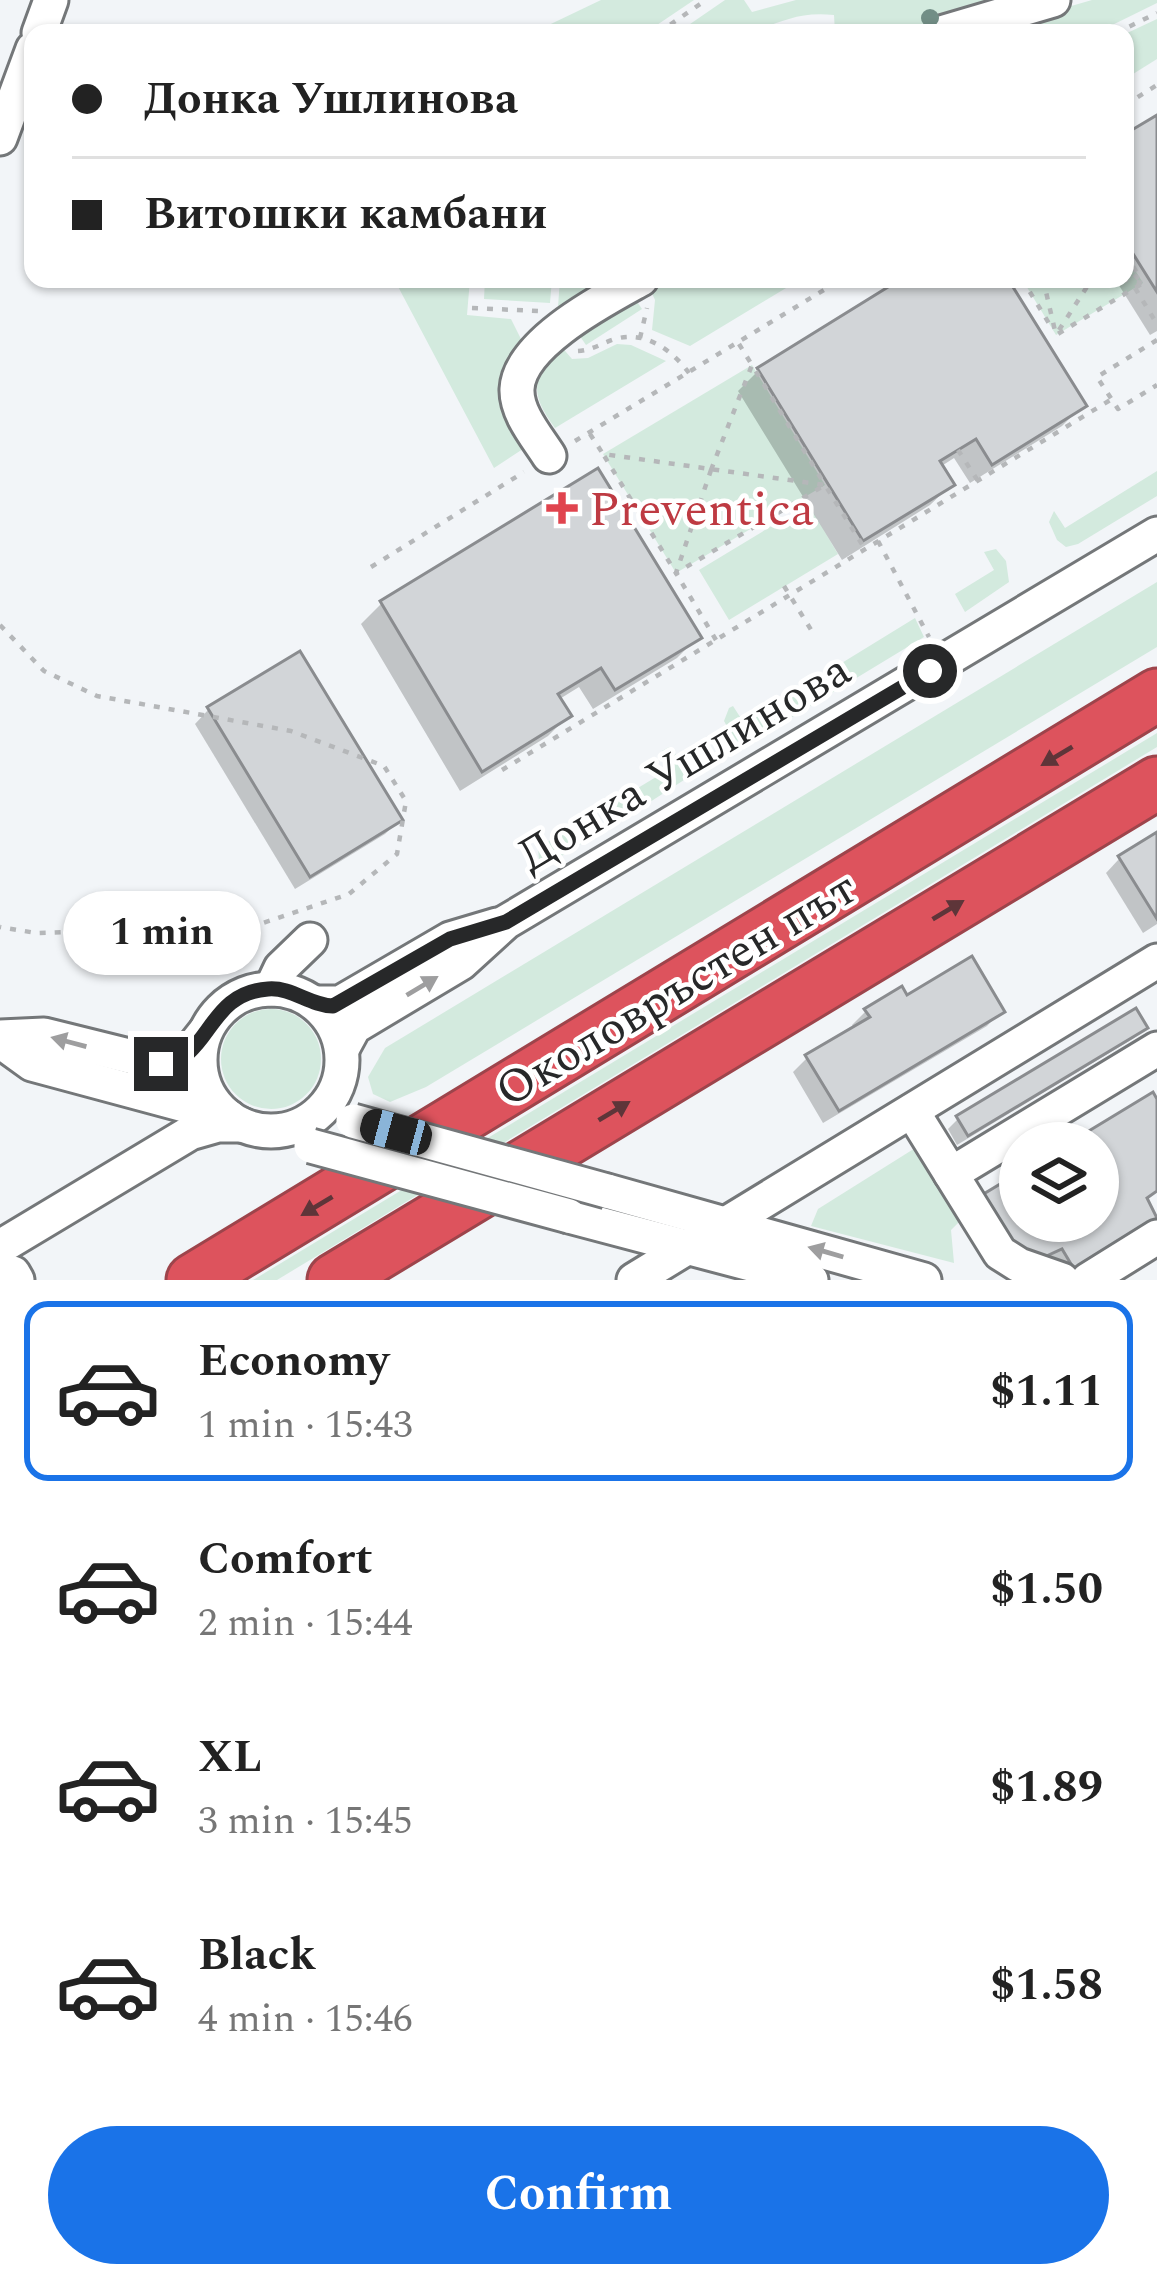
<!DOCTYPE html>
<html lang="en">
<head>
<meta charset="utf-8">
<style>
  body { margin:0; font-family:Spectral,serif; background:#f6f6f6; color:#222; height:100vh; display:flex; flex-direction:column; font-size:45px; white-space:nowrap }
  * { box-sizing:border-box; margin:0 }
  p { font-size:39px; color:#767676 }
  .icon { flex:none; width:66px; height:66px; fill:none; stroke:currentColor; stroke-width:2; stroke-linecap:round; stroke-linejoin:round }
  .map { position:relative; height:1280px; overflow:hidden }
  .sheet { display:flex; flex-direction:column; background:#fff; flex:1 }
  .sheet>* { flex:none }
  .top-card { position:absolute; left:24px; top:24px; width:1110px; height:264px; border-radius:24px; box-shadow:0 3px 9px #0004; display:grid; align-content:center; height:264px; padding:0 48px; background:#fff }
  .controls { position:absolute; left:999px; top:1122px; display:grid; gap:24px }
  .controls a { display:grid; place-items:center; width:120px; height:120px; border-radius:50%; background:#fff; box-shadow:0 3px 9px #0004; font-size:60px }
  .end { position:absolute; width:54px; height:54px; margin:-27px; border:15px solid #272829; background:#fff; box-shadow:0 0 0 6px #fff }
  .from { border-radius:50% }
  .bubble { position:absolute; height:84px; border-radius:42px; background:#fff; box-shadow:0 3px 9px #0004; font-size:39px; font-weight:700; line-height:84px; text-align:center }
  .car { position:absolute; width:36px; height:72px; margin:-36px -18px; border-radius:15px; box-shadow:0 0 9px 3px #0007; background:linear-gradient(#222 24%,#8ab4d8 0 40%,#222 0 76%,#8ab4d8 0 86%,#222 0) }
  .top-card b { display:flex; align-items:center; gap:42px; height:114px; font-size:45px }
  .top-card b+b { border-top:3px solid #e0e0e0 }
  .top-card i { width:30px; height:30px; background:#222 }
  ul { padding:21px 0 0; list-style:none }
  li { display:flex; align-items:center; gap:36px; height:180px; margin:0 24px 18px; padding:0 24px; border:6px solid transparent; border-radius:24px }
  li div { flex:1 }
  li b { display:block; font-size:45px }
  li em { font-style:normal; font-weight:700 }
  li.on { border-color:#1a73e8 }
  li>.icon { width:108px; height:108px; stroke-width:1.5 }
  .action { display:flex; gap:24px; margin-top:auto; padding:24px 48px }
  .action a { flex:1; height:138px; border-radius:72px; background:#1a73e8; color:#fff; font-size:48px; font-weight:700; line-height:138px; text-align:center }
  .map>svg:first-child { display:block }
  .green { fill:#d3eade }
  .shadow { fill:#0003 }
  .building { fill:#d2d5d8; stroke:#8a8c8f; stroke-width:3 }
  .lines { fill:none; stroke-linecap:round; stroke-linejoin:round }
  .minor-casing { stroke:#747779; stroke-width:39 }
  .highway-casing { stroke:#9d444b; stroke-width:57 }
  .path { stroke:#b5b7b9; stroke-width:4.5; stroke-dasharray:6 9; stroke-linecap:butt }
  .minor { stroke:#fff; stroke-width:33 }
  .highway { stroke:#dd535d; stroke-width:51 }
  .minor-bridge-casing { stroke:#747779; stroke-width:39; stroke-linecap:butt }
  .minor-bridge { stroke:#fff; stroke-width:33 }
  .tree { fill:#728e86 }
  .oneway { fill:#5e3539 }
  .oneway2 { fill:#9e9e9f }
  .route { stroke:#272829; stroke-width:15 }
  .health-dot { fill:#e0444e; stroke:#fff; stroke-width:4.5 }
  .labels { text-anchor:middle; stroke-width:9; stroke-linejoin:round; paint-order:stroke }
  .health-label { font-size:48px; fill:#be3a42; stroke:#fff; text-anchor:start }
  .street-label { font-size:48px; fill:#272829; stroke:#fff }
</style>
</head>
<body>
<div class="map">
<svg width="1157" height="1280" viewBox="0 0 1157 1280">
  <rect width="100%" height="100%" fill="#f2f5f8"/>
  <g class="green">
    <path d="M601,0H694L645,33H532Z"/>
    <path d="M725,0H744L752,12L796,0H1016L923,33H835L834,15C795,11 781,24 747,32C726,37 699,33 677,33Z"/>
    <path d="M1092,0H1157V3L1096,33H978Z"/>
    <path d="M1157,19V59L1125,79V34Z"/>
    <path d="M1125,254L1143,283L1056,335L1022,279H1125Z"/>
    <path d="M394,279H470L467,315L511,319L525,347L506,370L500,406L526,447L494,468Z"/>
    <path d="M485,279H552L550,303L484,299Z"/>
    <path d="M560,279H614L562,314L558,307Z"/>
    <path d="M659,279H801L690,346L652,330L655,300L648,284Z"/>
    <path d="M631,293L642,309L586,345L575,329Z"/>
    <path d="M617,344L631,345L666,361L555,428C529,392 532,379 560,345L572,359L588,358Z"/>
    <path d="M752,365L825,485L676,573L603,454Z"/>
    <path d="M1157,471V496L1078,544L1066,547L1057,540L1049,522L1054,511L1065,528Z"/>
    <path d="M808,504L838,554L729,620L699,570Z"/>
    <path d="M996,549L1006,561L1009,582L965,612L955,594L994,570L984,552Z"/>
    <path d="M1157,582V647L426,1087L390,1102L373,1094L368,1077L385,1048Z"/>
    <path d="M915,618L924,637L754,740L742,743L734,739L724,721L729,708L733,706L744,723Z"/>
    <path d="M1157,733V747L277,1280H253Z"/>
    <path d="M669,747L685,765L684,780L622,820L613,803L671,768L662,751Z"/>
    <path d="M574,826L584,842L550,863L539,860L538,848Z"/>
    <circle cx="271" cy="1059" r="50"/>
    <path d="M920,1145L965,1216L951,1230L954,1263L811,1226L818,1209Z"/>
  </g>
  <g class="shadow">
    <path d="M1157,118V331L1150,335L1115,279H1125V138Z"/>
    <path d="M907,279H1005L1083,405L1062,426L970,483L954,458L940,467L951,485L930,505L842,560L738,391L759,370Z"/>
    <path d="M382,603L698,637L677,658L593,709L579,687L558,700L568,716L548,736L460,791L361,624Z"/>
    <path d="M209,709L400,820L385,834L295,889L195,724Z"/>
    <path d="M1157,835V924L1143,933L1106,873L1120,858Z"/>
    <path d="M905,999L1001,1011L987,1026L823,1123L793,1072L807,1058L855,1030L852,1025L866,1011Z"/>
    <path d="M1144,1027L1134,1038L957,1145L948,1129L958,1119Z"/>
    <path d="M1157,1105V1186L1144,1199L1141,1231L1060,1280L1020,1276V1176V1221H1098V1143H1074Z"/>
  </g>
  <g class="building">
    <path d="M1157,115V292L1125,241V134Z"/>
    <path d="M901,279H1008L1087,406L992,465L976,439L940,461L955,485L863,541L757,368Z"/>
    <path d="M598,468L702,638L615,690L601,668L558,694L572,716L482,772L380,601Z"/>
    <path d="M300,651L403,820L310,877L207,707Z"/>
    <path d="M1157,832V919L1118,856Z"/>
    <path d="M972,956L1005,1012L839,1111L805,1055L870,1017L864,1009L902,986L907,995Z"/>
    <path d="M1136,1008L1148,1028L968,1136L956,1116Z"/>
    <path d="M1153,1092L1157,1099V1191L1147,1198L1157,1218L1074,1269L1062,1249L1029,1264L977,1198L1020,1172V1221H1098V1143H1069Z"/>
  </g>
  <g class="lines">
    <defs>
      <g id="minor">
        <path d="M39,33L51,0"/>
        <path d="M941,33L1053,0"/>
        <path d="M0,138L33,49"/>
        <path d="M549,456C537,437 516,413 517,389C519,343 605,299 641,279"/>
        <circle cx="271" cy="1060" r="71"/>
        <path d="M271,989L281,968L310,940"/>
        <path d="M315,1003H340L450,939L497,925"/>
        <path d="M0,1037L44,1035L161,1064L186,1056L205,1032"/>
        <path d="M0,1041L32,1064L229,1117"/>
        <path d="M342,1049L354,1027L461,963L506,922L1157,534"/>
        <path d="M912,1111L1000,1253L1019,1265L1062,1280"/>
        <path d="M951,1174L1157,1049"/>
        <path d="M607,1191L924,1280"/>
        <path d="M569,1216L811,1280"/>
        <path d="M0,1247L190,1133L218,1125H242"/>
        <path d="M0,1280L13,1273L17,1280"/>
        <path d="M634,1280L1157,961"/>
        <path d="M1088,1280L1157,1237"/>
      </g>
      <g id="highway">
        <path d="M193,1280L1157,695"/>
        <path d="M334,1280L1157,783"/>
      </g>
    </defs>
    <use href="#minor" class="minor-casing"/>
    <use href="#highway" class="highway-casing"/>
    <g class="path">
      <path d="M658,33L706,0"/>
      <path d="M1116,33L1157,13"/>
      <path d="M1125,105L1157,85"/>
      <path d="M1125,254L1138,274"/>
      <path d="M1022,279L1053,330"/>
      <path d="M1043,279L1056,335L1143,283L1125,266"/>
      <path d="M1122,279L1142,283"/>
      <path d="M1135,288L1157,324"/>
      <path d="M472,308L538,311"/>
      <path d="M1059,330L1092,279"/>
      <path d="M640,338L647,308"/>
      <path d="M1157,340L1097,377L1118,409L1157,385"/>
      <path d="M739,344L752,365"/>
      <path d="M578,351C593,350 602,343 615,339C645,330 672,350 689,373"/>
      <path d="M590,434L603,454"/>
      <path d="M575,441L842,279"/>
      <path d="M958,450L978,481"/>
      <path d="M711,470L752,365L825,485L603,454L676,573L711,470"/>
      <path d="M878,541L929,637"/>
      <path d="M371,567L524,472"/>
      <path d="M784,586L813,633"/>
      <path d="M0,625L44,671L97,696L291,731L384,766L406,801L397,854L349,894L254,926L36,933L0,927"/>
      <path d="M716,640L676,573L825,485L865,549"/>
      <path d="M502,770L1112,399"/>
    </g>
    <use href="#minor" class="minor"/>
    <use href="#highway" class="highway"/>
    <defs>
      <g id="minor-bridge">
        <path d="M353,1121L607,1191"/>
        <path d="M311,1146L569,1216"/>
      </g>
    </defs>
    <use href="#minor-bridge" class="minor-bridge-casing"/>
    <use href="#minor-bridge" class="minor-bridge"/>
  </g>
  <circle class="tree" cx="930" cy="18" r="9"/>
  <defs><path id="oneway-solid" d="M-6-.8H1V-3.2L6.5 0L1 3.2V.8H-6Z" transform="scale(3)"/></defs>
  <g class="oneway">
    <use href="#oneway-solid" transform="translate(1057 756) rotate(149)"/>
    <use href="#oneway-solid" transform="translate(948 910) rotate(-31)"/>
    <use href="#oneway-solid" transform="translate(614 1111) rotate(-31)"/>
    <use href="#oneway-solid" transform="translate(317 1206) rotate(149)"/>
  </g>
  <g class="oneway2">
    <use href="#oneway-solid" transform="translate(422 986) rotate(-31)"/>
    <use href="#oneway-solid" transform="translate(69 1042) rotate(-165)"/>
    <use href="#oneway-solid" transform="translate(826 1252) rotate(-164)"/>
  </g>
  <g class="lines">
    <path class="route" d="M161,1064C211,1060 206,993 268,989C292,987 309,1005 333,1006L450,939L506,922L930,671"/>
  </g>
  <path class="health-dot" d="M556 490h12v12h12v12h-12v12h-12v-12h-12v-12h12z"/>
  <g class="labels">
    <g class="health-label">
      <text x="589" y="525">Preventica</text>
    </g>
    <g class="street-label">
      <text transform="translate(683 761) rotate(-31)" y="17">Донка Ушлинова</text>
      <text transform="translate(675 988) rotate(-31)" y="17">Околовръстен път</text>
    </g>
  </g>
</svg>
<div class="controls">
<a><svg class="icon" aria-label="layers" viewBox="0 0 24 24"><path d="M12 4l9 5-9 5-9-5zM3 14l9 5 9-5"/></svg></a>
</div>
<i class="end from" style="left:930px;top:671px"></i>
<i class="end" style="left:161px;top:1064px"></i>
<div class="bubble" style="left:63px;top:891px;width:198px">1 min</div>
<i class="car" style="left:396px;top:1132px;rotate:285deg"></i>
<div class="top-card">
<b><i class="from"></i>Донка Ушлинова</b>
<b><i></i>Витошки камбани</b>
</div>
</div>
<section class="sheet">
<ul>
<li class="on"><svg class="icon" aria-label="car" viewBox="0 0 24 24"><path d="M5 17H2v-5l4-1 3-4h7l3 4 3 1v5h-3M9 17h6M6 11h13"/><circle cx="7" cy="17" r="2"/><circle cx="17" cy="17" r="2"/></svg><div><b>Economy</b><p>1 min · 15:43</p></div><em>$1.11</em></li>
<li><svg class="icon" aria-label="car" viewBox="0 0 24 24"><path d="M5 17H2v-5l4-1 3-4h7l3 4 3 1v5h-3M9 17h6M6 11h13"/><circle cx="7" cy="17" r="2"/><circle cx="17" cy="17" r="2"/></svg><div><b>Comfort</b><p>2 min · 15:44</p></div><em>$1.50</em></li>
<li><svg class="icon" aria-label="car" viewBox="0 0 24 24"><path d="M5 17H2v-5l4-1 3-4h7l3 4 3 1v5h-3M9 17h6M6 11h13"/><circle cx="7" cy="17" r="2"/><circle cx="17" cy="17" r="2"/></svg><div><b>XL</b><p>3 min · 15:45</p></div><em>$1.89</em></li>
<li><svg class="icon" aria-label="car" viewBox="0 0 24 24"><path d="M5 17H2v-5l4-1 3-4h7l3 4 3 1v5h-3M9 17h6M6 11h13"/><circle cx="7" cy="17" r="2"/><circle cx="17" cy="17" r="2"/></svg><div><b>Black</b><p>4 min · 15:46</p></div><em>$1.58</em></li>
</ul>
<div class="action"><a>Confirm</a></div>
</section>
</body>
</html>
